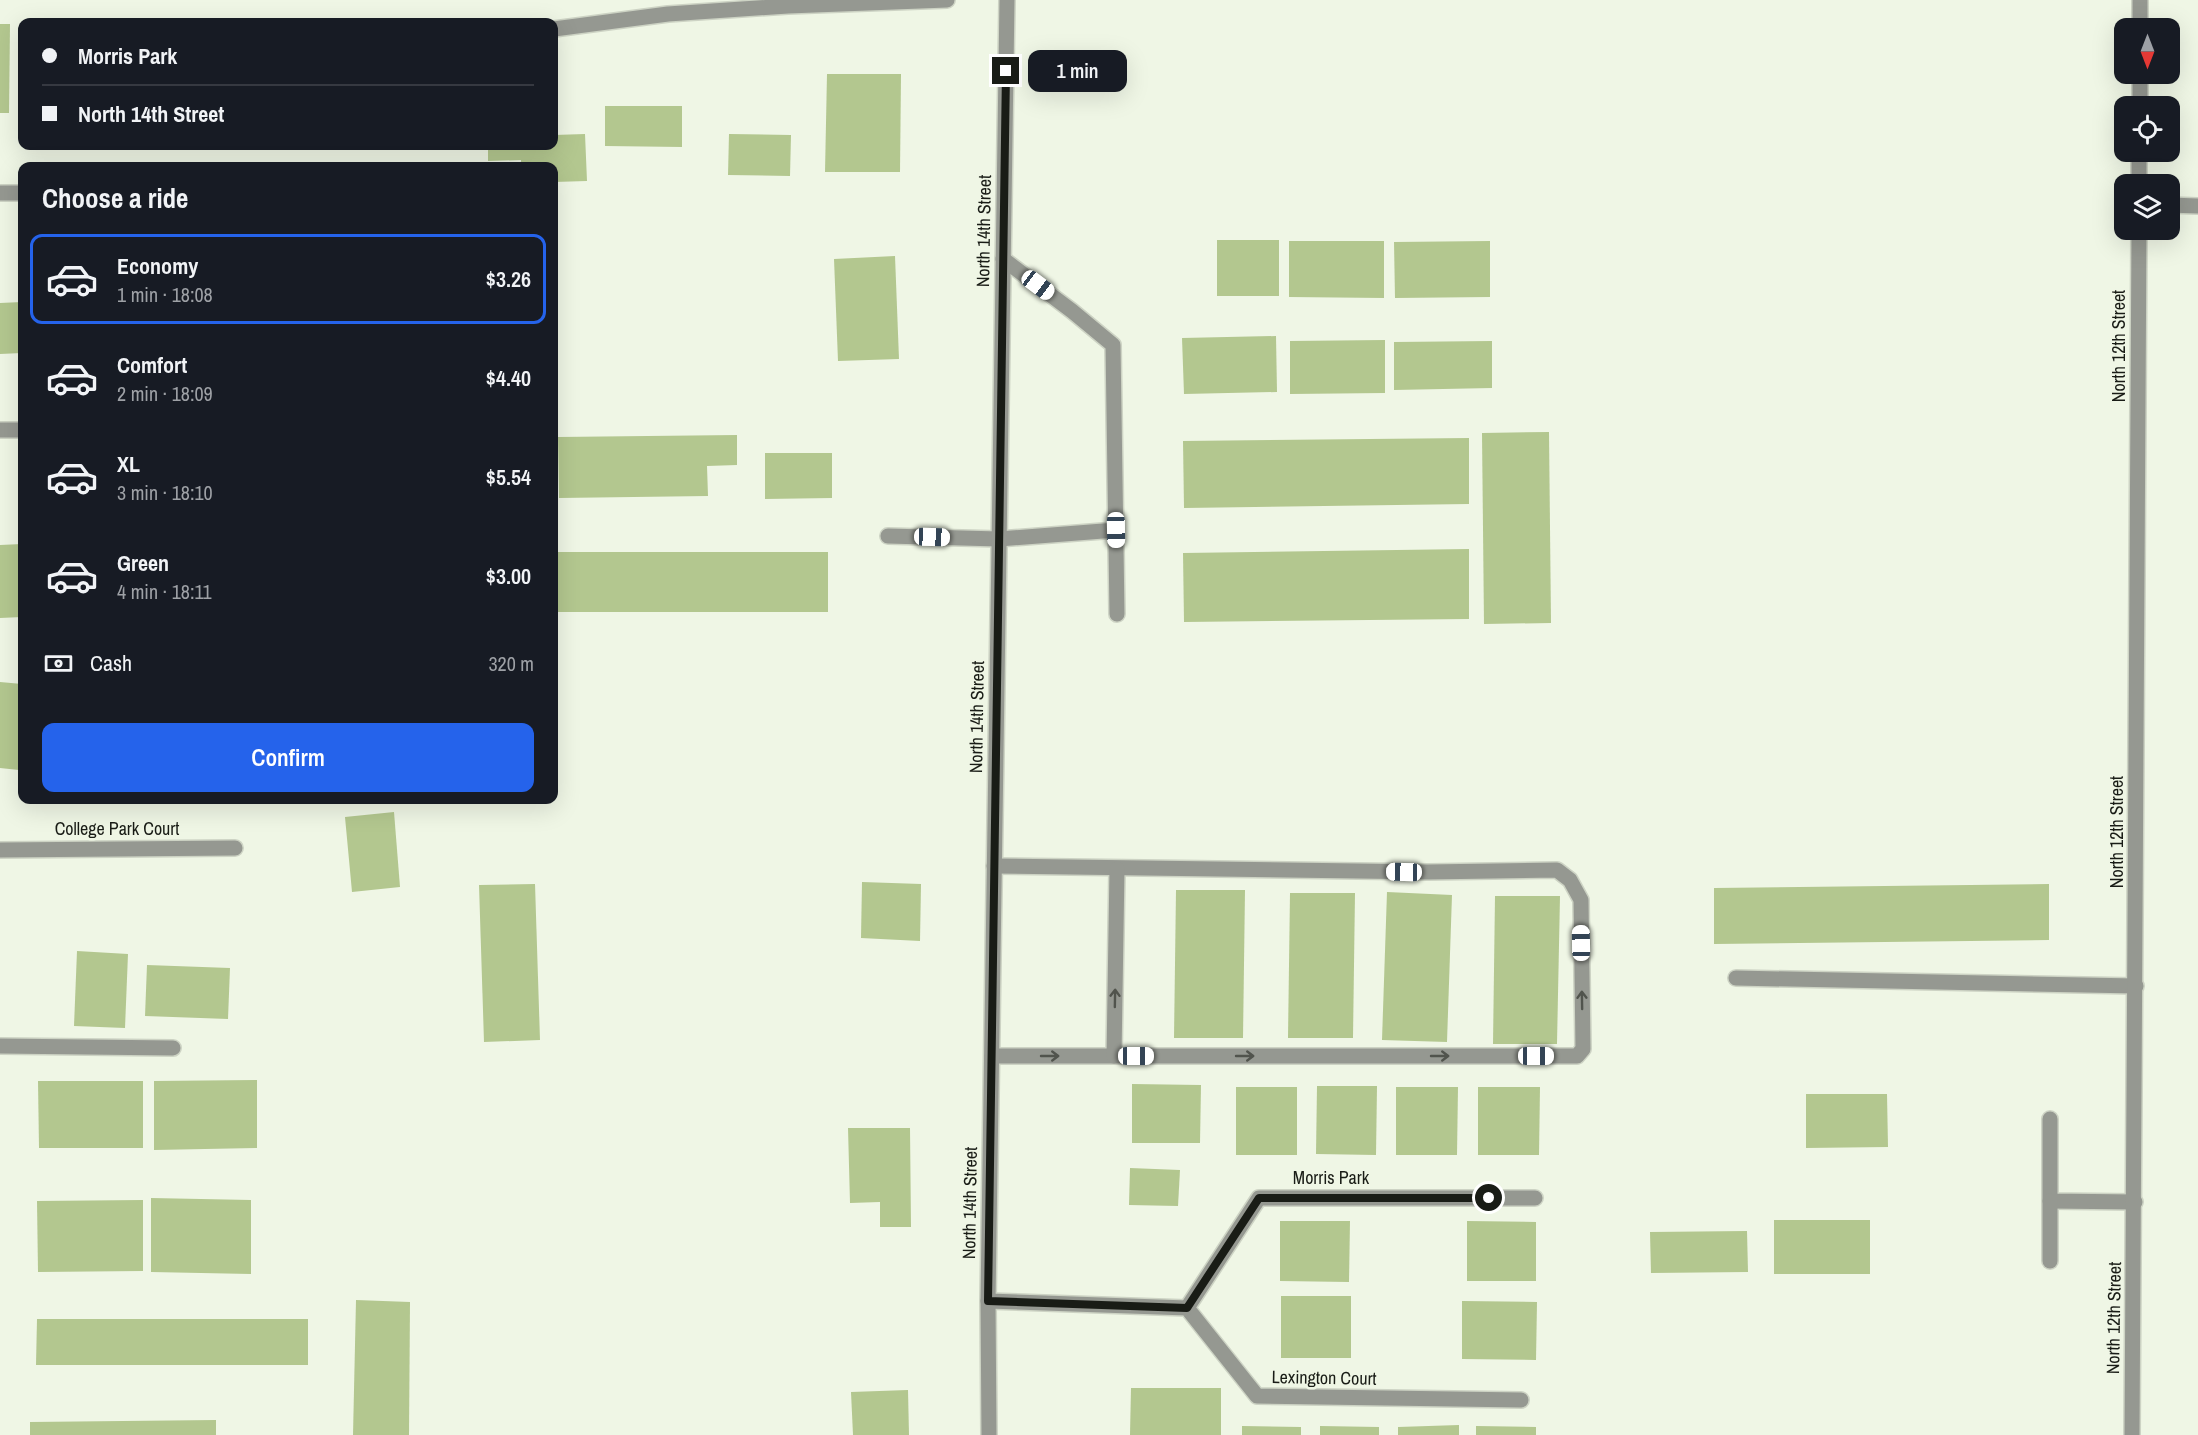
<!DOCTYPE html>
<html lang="en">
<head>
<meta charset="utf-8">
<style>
  body { margin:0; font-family:"Archivo Narrow",sans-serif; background:#242831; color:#f1f3f6; height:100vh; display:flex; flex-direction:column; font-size:22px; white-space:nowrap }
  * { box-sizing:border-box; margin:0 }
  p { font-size:20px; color:#9ea1a6 }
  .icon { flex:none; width:33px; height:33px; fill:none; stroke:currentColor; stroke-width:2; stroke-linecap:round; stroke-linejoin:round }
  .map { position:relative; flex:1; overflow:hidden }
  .details { position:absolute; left:18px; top:162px; width:540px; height:642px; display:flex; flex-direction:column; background:#171b24; border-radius:12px; box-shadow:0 6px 24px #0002 }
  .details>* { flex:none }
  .guide { position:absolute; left:18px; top:18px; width:540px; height:132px; border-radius:12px; box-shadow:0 6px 24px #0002; display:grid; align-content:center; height:132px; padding:0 24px; background:#171b24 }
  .needle { width:39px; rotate:180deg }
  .buttons { position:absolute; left:2114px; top:18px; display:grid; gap:12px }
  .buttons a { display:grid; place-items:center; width:66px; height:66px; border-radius:12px; background:#171b24; box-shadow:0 6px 24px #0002; font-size:30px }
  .end { position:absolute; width:27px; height:27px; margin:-14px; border:8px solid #191c16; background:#fff; box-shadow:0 0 0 3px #fff }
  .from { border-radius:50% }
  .bubble { position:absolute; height:42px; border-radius:12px; background:#171b24; box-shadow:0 6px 24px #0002; font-size:20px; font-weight:600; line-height:42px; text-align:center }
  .car { position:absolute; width:18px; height:36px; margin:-18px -9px; border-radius:8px; box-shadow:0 0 4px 2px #0007; background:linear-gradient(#fff 24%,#345 0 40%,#fff 0 76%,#345 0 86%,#fff 0) }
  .guide b { display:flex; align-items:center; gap:21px; height:57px; font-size:22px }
  .guide b+b { border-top:2px solid #363941 }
  .guide i { width:15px; height:15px; background:#f1f3f6 }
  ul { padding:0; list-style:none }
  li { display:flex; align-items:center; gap:18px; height:90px; margin:0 12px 9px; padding:0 12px; border:3px solid transparent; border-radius:12px }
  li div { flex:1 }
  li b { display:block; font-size:22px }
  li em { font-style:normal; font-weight:600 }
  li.current { border-color:#2563eb }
  li>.icon { width:54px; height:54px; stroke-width:1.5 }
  h2 { padding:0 24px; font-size:27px; line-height:72px }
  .pay { display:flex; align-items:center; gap:15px; height:66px; padding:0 24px; font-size:22px }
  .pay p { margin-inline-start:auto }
  .action { display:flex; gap:12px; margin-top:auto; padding:12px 24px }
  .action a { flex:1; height:69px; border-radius:12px; background:#2563eb; color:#fff; font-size:24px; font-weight:600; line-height:69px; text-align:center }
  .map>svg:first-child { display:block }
  .building { fill:#b3c78f }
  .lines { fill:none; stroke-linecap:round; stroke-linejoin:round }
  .service-casing { stroke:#cdd3c4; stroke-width:18 }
  .minor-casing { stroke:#cdd3c4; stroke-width:18 }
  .service { stroke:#959891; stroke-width:15 }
  .minor { stroke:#959891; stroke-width:15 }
  .oneway { stroke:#51544d }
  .route { stroke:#191c16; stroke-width:8 }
  .labels { text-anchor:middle; stroke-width:5; stroke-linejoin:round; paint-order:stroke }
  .street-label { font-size:18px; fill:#191c16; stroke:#eff6e5 }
</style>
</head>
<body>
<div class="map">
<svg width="2198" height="1435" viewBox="0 0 2198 1435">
  <rect width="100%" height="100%" fill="#eff6e5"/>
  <g class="building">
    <path d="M0,24H10L9,113H0Z"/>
    <path d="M827,74H901L900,172H825Z"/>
    <path d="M605,106H682V147L605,146Z"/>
    <path d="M585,134L587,181L554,182V166H521V160L488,161V146H554V135Z"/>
    <path d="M729,134L791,135L790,176L728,175Z"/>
    <rect x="1217" y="240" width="62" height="56"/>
    <path d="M1289,241H1384V298L1289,297Z"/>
    <path d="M1490,241V297L1395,298L1394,242Z"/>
    <path d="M895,256L899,359L838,361L834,259Z"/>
    <path d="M22,302V353L0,354V303Z"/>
    <path d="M1276,336L1277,392L1184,394L1182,338Z"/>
    <path d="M1385,340V393L1290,394V341Z"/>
    <path d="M1492,341V388L1394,390V342Z"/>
    <path d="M1549,432L1551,623L1484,624L1482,433Z"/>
    <path d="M737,435V465L707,466L708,496L559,498L558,437Z"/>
    <path d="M1469,438V504L1184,508L1183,441Z"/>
    <path d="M765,453H832V498L765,499Z"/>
    <path d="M22,544V617L0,618V545Z"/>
    <path d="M1469,549V619L1184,622L1183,553Z"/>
    <rect x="555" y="552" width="273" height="60"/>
    <path d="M0,682L22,684L19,770L0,768Z"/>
    <path d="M394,812L400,887L352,892L345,817Z"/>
    <path d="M862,882L921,884L920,941L861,938Z"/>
    <path d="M535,884L540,1040L484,1042L479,885Z"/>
    <path d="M2049,884V940L1714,944V888Z"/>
    <path d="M1176,890H1245L1243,1038H1174Z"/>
    <path d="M1387,892L1452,895L1447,1042L1382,1040Z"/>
    <path d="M1290,893H1355L1353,1038H1288Z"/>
    <path d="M1495,896H1560L1557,1044H1493Z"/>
    <path d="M77,951L128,954L125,1028L74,1026Z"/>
    <path d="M147,965L230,968L228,1019L145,1016Z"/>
    <path d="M257,1080V1148L154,1150V1081Z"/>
    <path d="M38,1081H143V1148H39Z"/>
    <path d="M1132,1084L1201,1085L1200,1143H1132Z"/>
    <path d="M1317,1086H1377L1376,1155L1316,1154Z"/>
    <rect x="1236" y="1087" width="61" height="68"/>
    <path d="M1396,1087H1458L1457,1155H1396Z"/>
    <path d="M1478,1087H1540L1539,1155H1478Z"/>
    <path d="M1806,1094H1887L1888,1147L1806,1148Z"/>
    <path d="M848,1128H910L911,1227H880V1202L850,1203Z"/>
    <path d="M1130,1168L1180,1170L1178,1206L1129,1205Z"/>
    <path d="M151,1198L251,1200V1274L151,1272Z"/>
    <path d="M143,1200V1271L38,1272L37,1201Z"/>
    <rect x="1774" y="1220" width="96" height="54"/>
    <path d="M1280,1221H1350L1349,1282L1280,1281Z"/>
    <path d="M1467,1221L1536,1222V1281H1467Z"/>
    <path d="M1747,1231L1748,1272L1651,1273L1650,1232Z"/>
    <rect x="1281" y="1296" width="70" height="62"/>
    <path d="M356,1300L410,1302L409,1435H353Z"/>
    <path d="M1462,1301L1537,1302L1536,1360L1462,1359Z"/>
    <path d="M37,1319H308V1365H36Z"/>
    <path d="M1131,1388H1221V1435H1130Z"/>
    <path d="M908,1390L909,1435H853L851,1392Z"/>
    <path d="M216,1420V1435H30V1422Z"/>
    <path d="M1459,1425V1435H1398V1427Z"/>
    <path d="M1242,1426L1301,1427V1435H1242Z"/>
    <path d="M1320,1426L1379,1427V1435H1320Z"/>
    <path d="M1476,1426L1536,1427V1435H1476Z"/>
  </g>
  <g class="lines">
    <defs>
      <g id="service">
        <path d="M554,29L668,14L788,6L947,0"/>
        <path d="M2169,205L2198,206"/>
        <path d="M1003,259L1072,311L1113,345L1117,614"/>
        <path d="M0,430H22"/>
        <path d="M888,536L999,539L1116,530"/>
        <path d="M1736,978L2136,986"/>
        <path d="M2050,1119V1201L2135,1202"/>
        <path d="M2050,1201V1261"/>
      </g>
      <g id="minor">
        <path d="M2140,28V0"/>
        <path d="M2140,106V74"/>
        <path d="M2139,184V152"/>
        <path d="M0,193H22"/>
        <path d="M0,850L235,848"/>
        <path d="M0,1046L173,1048"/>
        <path d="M992,1056H1577L1583,1049L1581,900L1570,880L1557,870L1428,872L994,866"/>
        <path d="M1114,1056L1117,869"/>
        <path d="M988,1301L1187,1308L1257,1396L1521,1400"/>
        <path d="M1187,1308L1259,1198H1535"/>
        <path d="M989,1435L988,1301L1007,0"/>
        <path d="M2132,1435L2139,230"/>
      </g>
    </defs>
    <use href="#service" class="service-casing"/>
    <use href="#minor" class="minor-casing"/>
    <use href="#service" class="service"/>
    <use href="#minor" class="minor"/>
  </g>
  <defs><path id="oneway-shaft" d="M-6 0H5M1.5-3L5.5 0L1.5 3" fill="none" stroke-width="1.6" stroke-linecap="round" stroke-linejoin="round" transform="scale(1.5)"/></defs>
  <g class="oneway">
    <use href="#oneway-shaft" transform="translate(1115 998) rotate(-89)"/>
    <use href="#oneway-shaft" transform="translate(1582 1000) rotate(-91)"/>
    <use href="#oneway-shaft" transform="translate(1050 1056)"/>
    <use href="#oneway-shaft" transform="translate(1245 1056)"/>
    <use href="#oneway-shaft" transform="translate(1440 1056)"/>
  </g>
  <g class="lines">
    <path class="route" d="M1006,71L988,1301L1187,1308L1259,1198H1489"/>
  </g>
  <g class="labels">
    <g class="street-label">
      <text transform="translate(984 231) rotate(-89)" y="6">North 14th Street</text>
      <text transform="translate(2119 346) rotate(-90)" y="6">North 12th Street</text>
      <text transform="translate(977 717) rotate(-89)" y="6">North 14th Street</text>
      <text x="117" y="835">College Park Court</text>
      <text transform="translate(2117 832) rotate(-90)" y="6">North 12th Street</text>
      <text x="1331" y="1184">Morris Park</text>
      <text transform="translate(970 1203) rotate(-89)" y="6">North 14th Street</text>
      <text transform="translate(2114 1318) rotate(-89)" y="6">North 12th Street</text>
      <text transform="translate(1324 1378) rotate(1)" y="6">Lexington Court</text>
    </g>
  </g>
</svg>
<div class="buttons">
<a><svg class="needle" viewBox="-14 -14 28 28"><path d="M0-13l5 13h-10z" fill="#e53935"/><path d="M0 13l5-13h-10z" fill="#9ea1a6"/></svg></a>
<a><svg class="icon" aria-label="locate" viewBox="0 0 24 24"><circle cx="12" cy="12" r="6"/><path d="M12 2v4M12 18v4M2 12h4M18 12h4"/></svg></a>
<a><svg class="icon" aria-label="layers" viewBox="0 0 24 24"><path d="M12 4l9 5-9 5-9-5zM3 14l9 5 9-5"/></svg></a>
</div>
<i class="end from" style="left:1489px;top:1198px"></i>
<i class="end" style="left:1006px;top:71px"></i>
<div class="bubble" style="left:1028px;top:50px;width:99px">1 min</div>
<i class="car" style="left:1038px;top:285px;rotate:127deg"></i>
<i class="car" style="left:1116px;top:530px;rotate:179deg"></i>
<i class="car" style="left:932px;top:537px;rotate:92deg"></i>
<i class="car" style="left:1404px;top:872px;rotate:271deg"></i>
<i class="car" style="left:1581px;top:943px;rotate:359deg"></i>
<i class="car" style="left:1136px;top:1056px;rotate:90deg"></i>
<i class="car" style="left:1536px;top:1056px;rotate:90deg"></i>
<div class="guide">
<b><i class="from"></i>Morris Park</b>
<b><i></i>North 14th Street</b>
</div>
<section class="details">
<h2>Choose a ride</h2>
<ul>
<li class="current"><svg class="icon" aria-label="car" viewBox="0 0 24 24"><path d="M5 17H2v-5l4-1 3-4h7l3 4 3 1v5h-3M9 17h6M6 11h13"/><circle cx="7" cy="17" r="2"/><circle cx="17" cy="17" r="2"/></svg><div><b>Economy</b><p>1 min · 18:08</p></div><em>$3.26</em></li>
<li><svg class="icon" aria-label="car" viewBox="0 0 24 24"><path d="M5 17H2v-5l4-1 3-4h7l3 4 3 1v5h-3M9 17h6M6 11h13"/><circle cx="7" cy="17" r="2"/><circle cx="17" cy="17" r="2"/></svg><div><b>Comfort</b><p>2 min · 18:09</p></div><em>$4.40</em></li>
<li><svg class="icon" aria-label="car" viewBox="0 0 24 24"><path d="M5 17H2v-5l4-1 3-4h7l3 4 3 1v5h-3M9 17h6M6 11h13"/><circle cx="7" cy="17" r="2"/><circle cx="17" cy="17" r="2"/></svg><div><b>XL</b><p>3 min · 18:10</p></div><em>$5.54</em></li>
<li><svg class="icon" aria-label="car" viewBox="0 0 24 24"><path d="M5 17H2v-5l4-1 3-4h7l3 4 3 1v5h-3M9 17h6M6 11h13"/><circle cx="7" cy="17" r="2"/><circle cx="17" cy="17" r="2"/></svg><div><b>Green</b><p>4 min · 18:11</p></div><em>$3.00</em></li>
</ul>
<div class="pay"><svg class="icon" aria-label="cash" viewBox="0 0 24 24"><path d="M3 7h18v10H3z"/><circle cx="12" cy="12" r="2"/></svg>Cash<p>320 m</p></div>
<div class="action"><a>Confirm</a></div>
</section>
</div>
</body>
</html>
